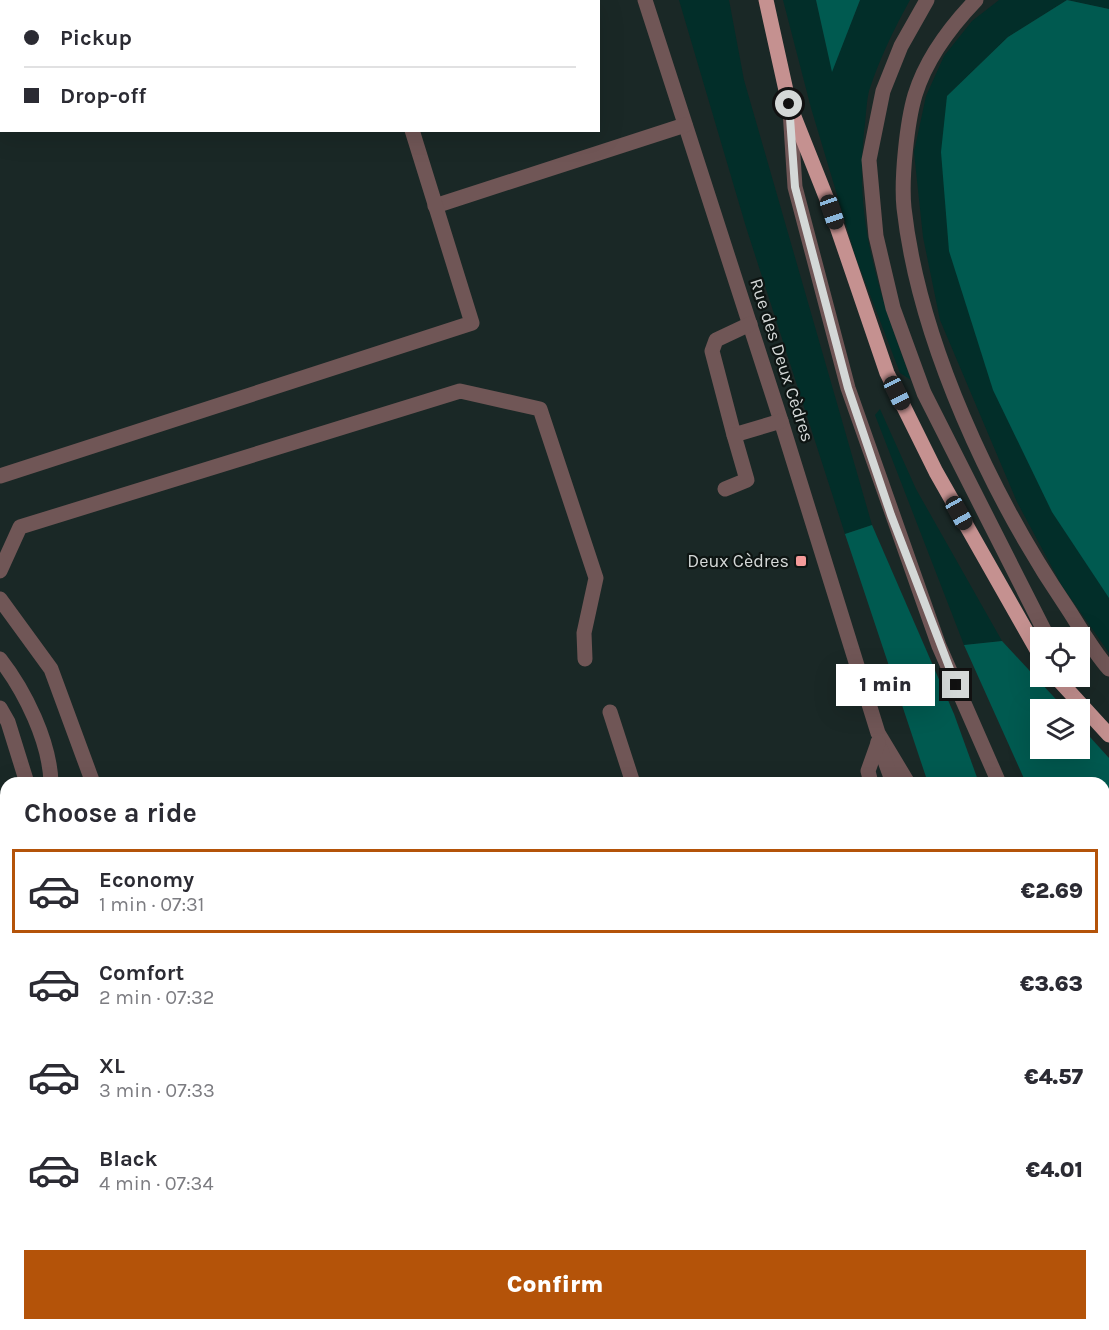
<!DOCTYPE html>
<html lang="en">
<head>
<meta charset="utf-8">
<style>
  body { margin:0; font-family:Karla,sans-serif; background:#f2f2f3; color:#2b2b33; height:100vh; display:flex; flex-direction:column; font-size:22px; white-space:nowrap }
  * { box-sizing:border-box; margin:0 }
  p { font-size:20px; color:#7c7c81 }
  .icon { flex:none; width:33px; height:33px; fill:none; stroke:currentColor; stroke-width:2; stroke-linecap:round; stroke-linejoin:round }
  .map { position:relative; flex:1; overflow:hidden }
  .drawer { position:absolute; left:0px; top:777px; width:1110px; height:554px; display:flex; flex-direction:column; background:#fff; border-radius:18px 18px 0 0; box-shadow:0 6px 24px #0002 }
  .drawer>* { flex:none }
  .banner { position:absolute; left:0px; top:0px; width:600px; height:132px; box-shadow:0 6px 24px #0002; display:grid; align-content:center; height:132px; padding:0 24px; background:#fff }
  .fabs { position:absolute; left:1030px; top:627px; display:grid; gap:12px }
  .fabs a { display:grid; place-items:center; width:60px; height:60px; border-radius:0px; background:#fff; box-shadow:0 6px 24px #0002; font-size:30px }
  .end { position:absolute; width:27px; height:27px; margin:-14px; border:8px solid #d4d8d7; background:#111; box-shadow:0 0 0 3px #111 }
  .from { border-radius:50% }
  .bubble { position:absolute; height:42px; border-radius:0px; background:#fff; box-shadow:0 6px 24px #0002; font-size:20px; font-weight:800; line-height:42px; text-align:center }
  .car { position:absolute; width:18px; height:36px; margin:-18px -9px; border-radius:8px; box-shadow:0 0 4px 2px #0007; background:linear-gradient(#222 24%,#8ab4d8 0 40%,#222 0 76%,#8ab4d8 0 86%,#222 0) }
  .banner b { display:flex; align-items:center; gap:21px; height:57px; font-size:22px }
  .banner b+b { border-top:2px solid #e1e1e2 }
  .banner i { width:15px; height:15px; background:#2b2b33 }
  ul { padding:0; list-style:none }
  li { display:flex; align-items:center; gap:18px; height:84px; margin:0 12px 9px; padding:0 12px; border:3px solid transparent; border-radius:0px }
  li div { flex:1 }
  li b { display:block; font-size:22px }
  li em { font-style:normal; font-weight:800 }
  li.active { border-color:#b45309 }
  li>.icon { width:54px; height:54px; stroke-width:1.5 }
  h2 { padding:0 24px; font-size:27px; line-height:72px }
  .button { display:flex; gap:12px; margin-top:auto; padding:12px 24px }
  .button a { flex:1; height:69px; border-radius:0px; background:#b45309; color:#fff; font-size:24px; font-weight:800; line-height:69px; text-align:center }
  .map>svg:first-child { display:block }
  .built { fill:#1a2826; fill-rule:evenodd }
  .green { fill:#022e29 }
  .forest { fill:#005a50 }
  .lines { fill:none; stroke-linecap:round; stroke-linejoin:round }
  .minor { stroke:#705656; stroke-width:15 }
  .major { stroke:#c59190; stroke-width:15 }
  .route { stroke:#d4d8d7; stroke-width:8 }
  .poi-dot { fill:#f59b9a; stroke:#0e1513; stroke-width:2 }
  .labels { text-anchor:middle; stroke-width:4.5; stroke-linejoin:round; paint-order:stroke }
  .street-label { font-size:18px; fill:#d4d8d7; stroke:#0e1513 }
  .poi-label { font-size:18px; fill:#d4d8d7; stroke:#0e1513; text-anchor:end }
</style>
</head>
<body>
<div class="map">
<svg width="1109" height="1330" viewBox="0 0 1109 1330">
  <rect width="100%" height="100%" fill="#171e1d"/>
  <path class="built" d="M0,0H1109V1330H0ZM2,2H598V130H2ZM1041,638H1080V676H1041ZM1041,710H1080V748H1041ZM6,783H1104V1324H6Z"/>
  <g class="green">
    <path d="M679,0H729L744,80L872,525L845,534L746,227Z"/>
    <path d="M783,0H816L832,71L860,0H910C894,29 879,60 869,91C866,104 866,119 864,132C854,223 880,296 911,380L900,373L856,258L811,108Z"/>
    <path d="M999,0H1109V9L1067,0L1008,37L947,96L1109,597V653L1062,586L1017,502L940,320L923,237L914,152L926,96L944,56L972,21Z"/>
    <path d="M880,409L916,489L1002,641L964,645L875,415Z"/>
  </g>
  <g class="forest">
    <path d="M816,0H860L832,72Z"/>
    <path d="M1067,0L1109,9V598L1052,512L993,390L949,251L941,152L947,96L1008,37Z"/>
    <path d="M872,525L954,714L979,783H928L845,534Z"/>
    <path d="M1002,641L1065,709L1041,710V748H1080V726L1109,758V966L1104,955V783H1026L964,645Z"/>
    <path d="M1104,1158L1109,1180V1330H1095L1093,1325L1104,1324Z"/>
  </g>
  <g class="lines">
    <g class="minor">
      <path d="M371,0V2"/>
      <path d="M645,0L781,421L878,733L908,783"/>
      <path d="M927,0L901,46L883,91L869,160L876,236L893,308L924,393L1048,638"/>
      <path d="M976,0C951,26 926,59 915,95C907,122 901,179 904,208C919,342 992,497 1068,609C1081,629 1093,651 1109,669"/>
      <path d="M790,110L795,187L848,388L939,646L999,783"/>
      <path d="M435,206L685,125"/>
      <path d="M750,324L716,340L712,351L734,435L781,421"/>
      <path d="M0,476L472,323L412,130"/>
      <path d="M725,489L747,480L734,435"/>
      <path d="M0,571L20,527L460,391L540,409L596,578L584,633L585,659"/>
      <path d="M0,599L51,669L93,783"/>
      <path d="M0,659C25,691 50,742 51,783"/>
      <path d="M0,708L8,722L27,783"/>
      <path d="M610,712L633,783"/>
      <path d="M878,742L893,783"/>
      <path d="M871,783L868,771L878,743"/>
      <path d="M0,925L6,943"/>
      <path d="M1104,1057L1109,1071"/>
      <path d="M0,1130L6,1148"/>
      <path d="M95,1324L97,1330"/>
      <path d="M130,1324L132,1330"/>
      <path d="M192,1324L193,1330"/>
      <path d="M809,1324L811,1330"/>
      <path d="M982,1324L983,1330"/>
      <path d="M1059,1324L1060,1330"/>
      <path d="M1084,1324V1330"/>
    </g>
    <g class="major">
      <path d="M766,0L789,104L832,212L887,373L936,472L1041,657"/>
      <path d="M1055,676L1109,735"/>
    </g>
  </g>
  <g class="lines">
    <path class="route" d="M789,104L795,187L848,388L891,515L956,685"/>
  </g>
  <rect class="poi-dot" x="795" y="555" width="12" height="12" rx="3"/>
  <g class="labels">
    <g class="street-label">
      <text transform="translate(782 360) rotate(72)" y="6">Rue des Deux Cèdres</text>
    </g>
    <g class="poi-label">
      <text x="789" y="567">Deux Cèdres</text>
    </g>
  </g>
</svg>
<div class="fabs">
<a><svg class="icon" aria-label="locate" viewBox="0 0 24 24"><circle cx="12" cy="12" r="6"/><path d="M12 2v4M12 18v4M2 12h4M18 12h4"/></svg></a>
<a><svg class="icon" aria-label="layers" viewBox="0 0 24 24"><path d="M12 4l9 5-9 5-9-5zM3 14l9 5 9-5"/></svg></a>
</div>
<i class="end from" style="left:789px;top:104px"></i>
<i class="end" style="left:956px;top:685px"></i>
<div class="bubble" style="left:836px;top:664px;width:99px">1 min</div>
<i class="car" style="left:832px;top:212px;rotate:161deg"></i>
<i class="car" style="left:897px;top:393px;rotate:154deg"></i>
<i class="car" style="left:959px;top:513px;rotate:151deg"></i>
<div class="banner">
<b><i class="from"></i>Pickup</b>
<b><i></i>Drop-off</b>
</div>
<section class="drawer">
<h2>Choose a ride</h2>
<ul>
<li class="active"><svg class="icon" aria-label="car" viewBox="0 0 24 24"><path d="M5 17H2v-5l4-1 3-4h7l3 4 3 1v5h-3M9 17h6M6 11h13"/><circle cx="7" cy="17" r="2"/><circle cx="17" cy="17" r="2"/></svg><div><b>Economy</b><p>1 min · 07:31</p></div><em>€2.69</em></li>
<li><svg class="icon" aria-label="car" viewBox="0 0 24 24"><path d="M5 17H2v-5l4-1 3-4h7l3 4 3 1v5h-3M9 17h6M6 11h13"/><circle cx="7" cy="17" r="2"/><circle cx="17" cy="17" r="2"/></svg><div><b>Comfort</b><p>2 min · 07:32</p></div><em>€3.63</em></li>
<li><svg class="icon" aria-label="car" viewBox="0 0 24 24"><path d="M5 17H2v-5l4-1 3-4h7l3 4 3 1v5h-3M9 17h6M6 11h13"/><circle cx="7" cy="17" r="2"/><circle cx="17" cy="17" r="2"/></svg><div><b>XL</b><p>3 min · 07:33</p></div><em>€4.57</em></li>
<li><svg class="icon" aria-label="car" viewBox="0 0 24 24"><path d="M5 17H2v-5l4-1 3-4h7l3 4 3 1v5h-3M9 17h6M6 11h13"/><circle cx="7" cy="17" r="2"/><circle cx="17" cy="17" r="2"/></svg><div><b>Black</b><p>4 min · 07:34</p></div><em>€4.01</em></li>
</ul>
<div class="button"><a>Confirm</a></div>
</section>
</div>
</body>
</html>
